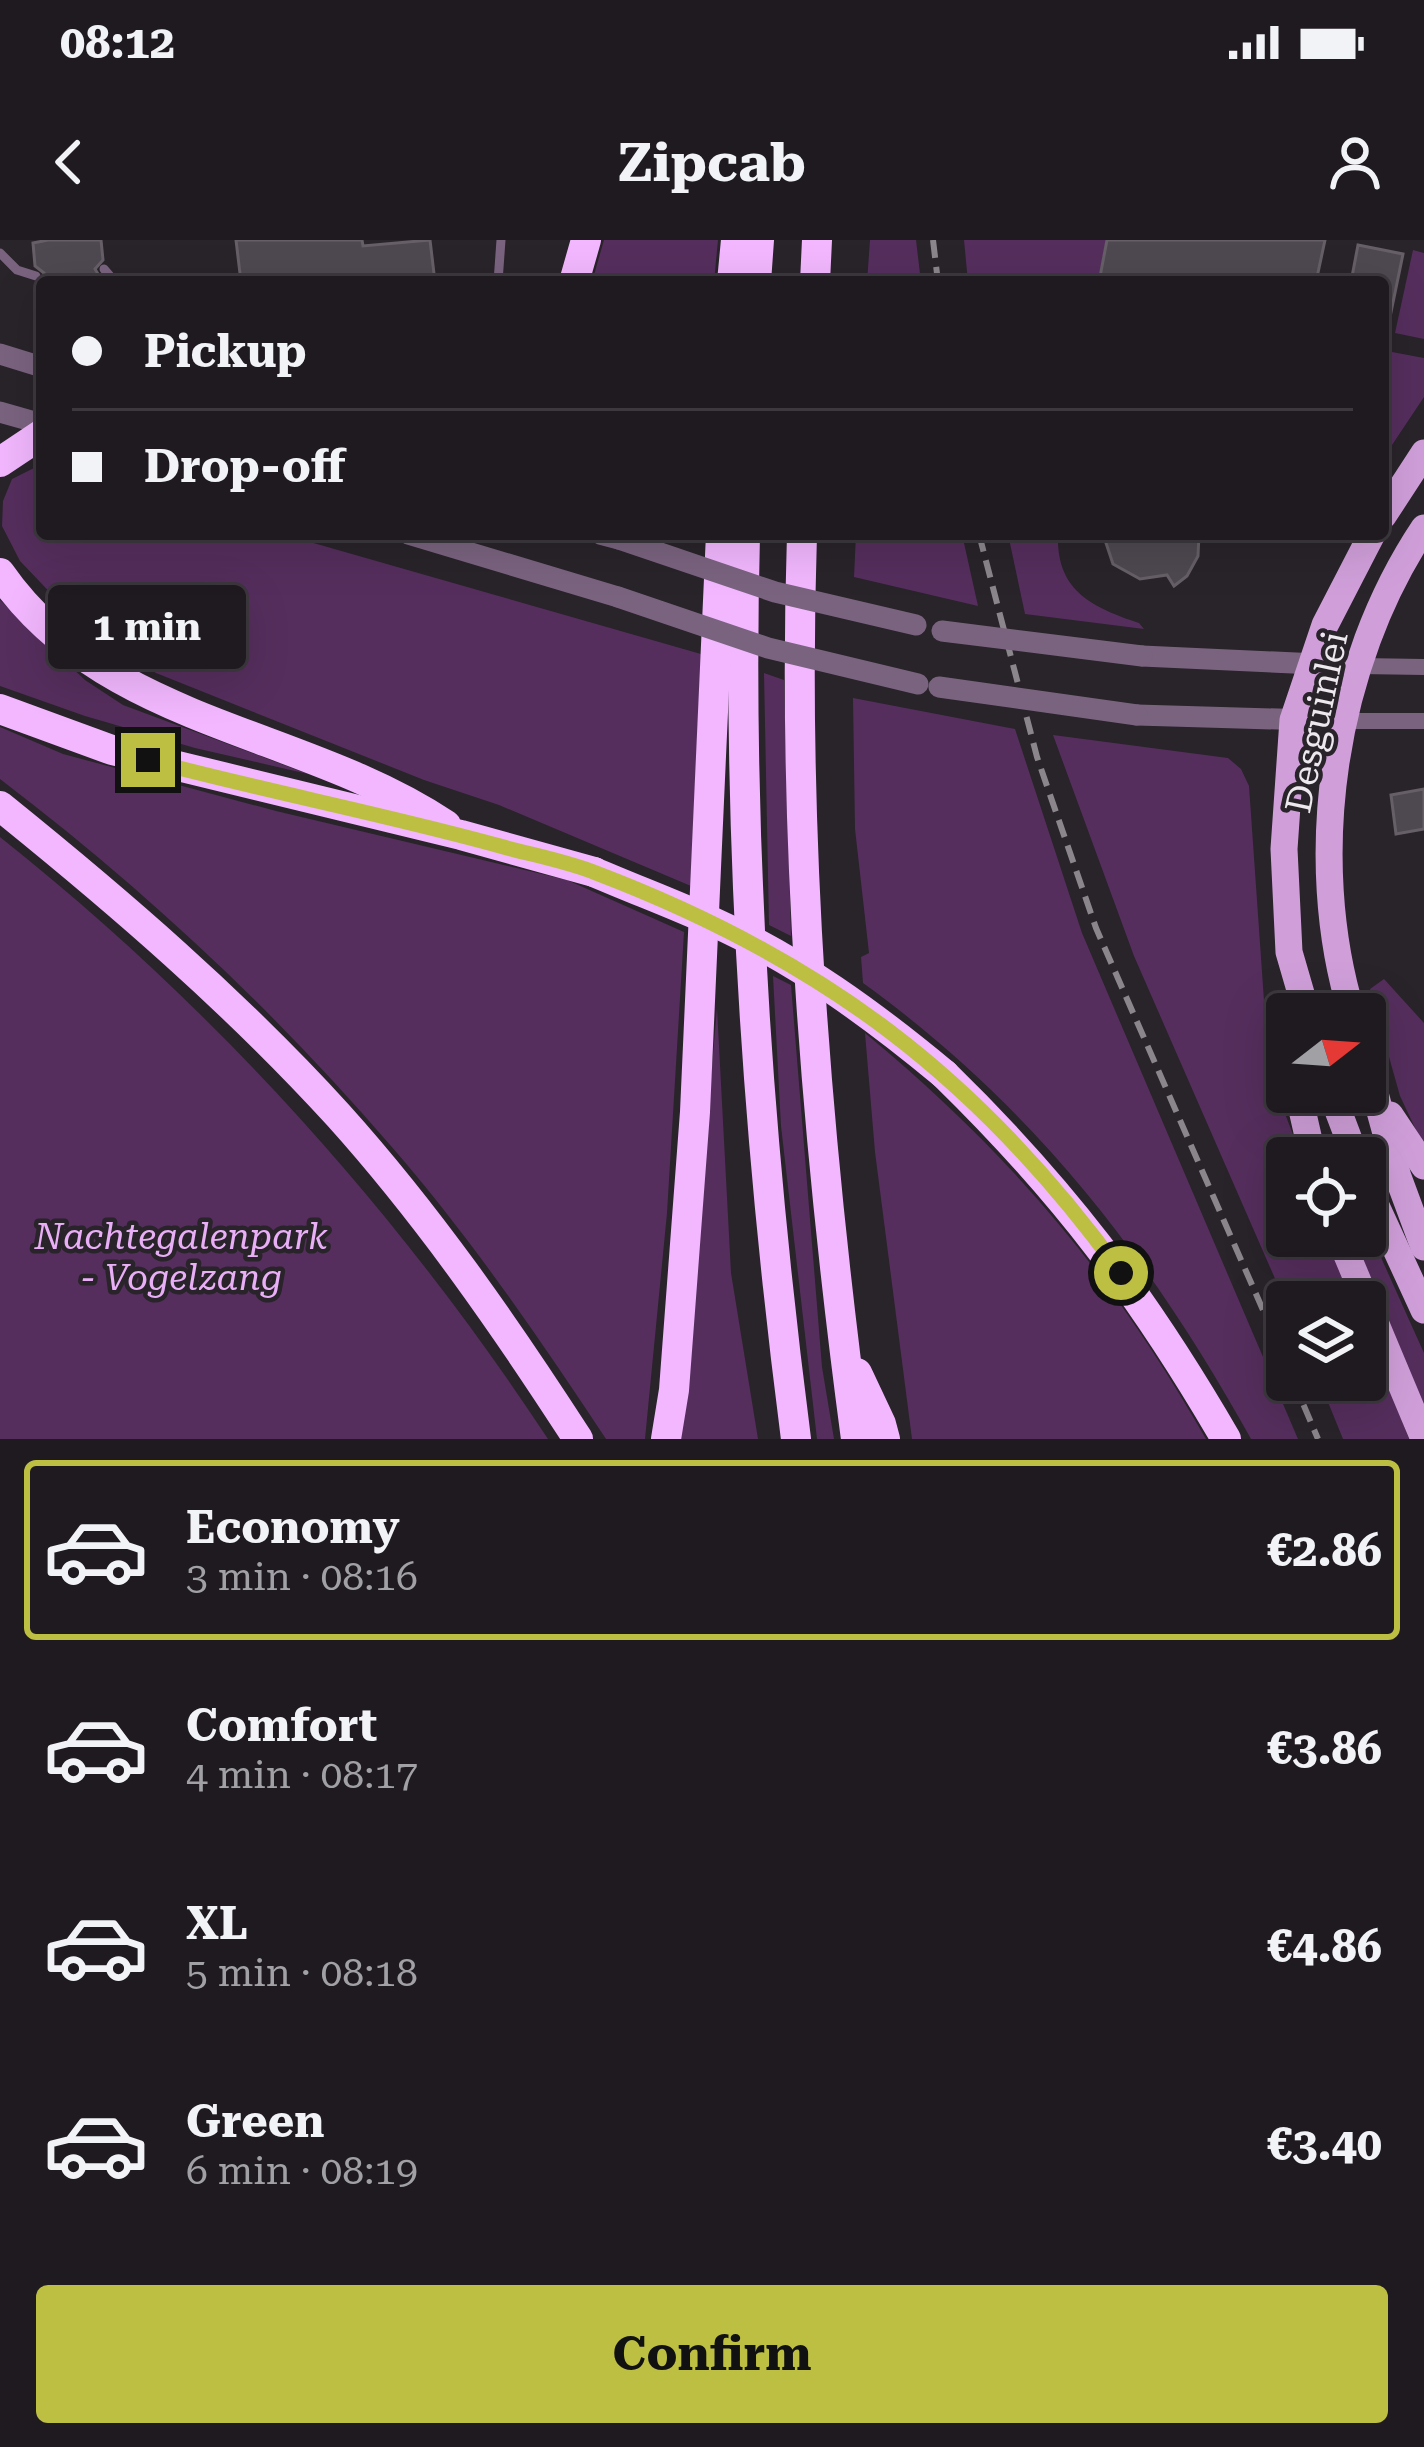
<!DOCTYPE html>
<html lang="en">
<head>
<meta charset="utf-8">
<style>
  body { margin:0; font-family:"Roboto Serif",serif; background:#272329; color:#f1f3f6; height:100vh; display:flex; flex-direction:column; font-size:45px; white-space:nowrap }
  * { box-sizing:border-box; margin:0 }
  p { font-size:39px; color:#a1a1a5 }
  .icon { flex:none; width:66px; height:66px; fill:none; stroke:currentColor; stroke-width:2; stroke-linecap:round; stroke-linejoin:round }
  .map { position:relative; height:1199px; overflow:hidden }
  .sheet { display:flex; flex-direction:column; background:#1f1a20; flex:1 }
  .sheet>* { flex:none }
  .guide { position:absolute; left:36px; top:36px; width:1353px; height:264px; border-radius:12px; box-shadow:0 12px 48px #0002,0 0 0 3px #3c383e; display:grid; align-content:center; height:264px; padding:0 36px; background:#1f1a20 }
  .needle { width:78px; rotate:73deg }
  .tools { position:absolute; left:1266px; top:753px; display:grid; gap:24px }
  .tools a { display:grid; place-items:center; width:120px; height:120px; border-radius:12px; background:#1f1a20; box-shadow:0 12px 48px #0002,0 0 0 3px #3c383e; font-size:60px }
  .end { position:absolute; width:54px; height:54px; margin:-27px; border:15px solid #bdbf43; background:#111; box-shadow:0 0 0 6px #111 }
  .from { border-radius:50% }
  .bubble { position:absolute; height:84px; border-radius:12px; background:#1f1a20; box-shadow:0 12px 48px #0002,0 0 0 3px #3c383e; font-size:39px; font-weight:700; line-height:84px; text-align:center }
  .guide b { display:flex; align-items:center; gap:42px; height:114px; font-size:45px }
  .guide b+b { border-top:3px solid #3c383e }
  .guide i { width:30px; height:30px; background:#f1f3f6 }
  ul { padding:21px 0 0; list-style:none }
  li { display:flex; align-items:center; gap:36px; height:180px; margin:0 24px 18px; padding:0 12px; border:6px solid transparent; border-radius:12px }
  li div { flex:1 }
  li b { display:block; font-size:45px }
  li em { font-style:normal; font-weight:700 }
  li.selected { border-color:#bdbf43 }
  li>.icon { width:108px; height:108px; stroke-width:1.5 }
  .cta { display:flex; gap:24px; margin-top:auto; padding:24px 36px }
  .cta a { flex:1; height:138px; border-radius:12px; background:#bdbf43; color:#111; font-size:48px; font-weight:700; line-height:138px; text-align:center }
  .status { display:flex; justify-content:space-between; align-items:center; height:84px; padding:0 60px; background:#1f1a20; direction:ltr }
  .status svg { height:33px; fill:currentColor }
  header { display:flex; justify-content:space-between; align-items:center; height:156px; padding:0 36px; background:#1f1a20; font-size:54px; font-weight:700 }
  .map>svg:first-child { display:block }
  .green { fill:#552e5d }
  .building { fill:#4e4850; stroke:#665f67; stroke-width:3 }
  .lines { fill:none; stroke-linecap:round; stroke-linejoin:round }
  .service { stroke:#7a637f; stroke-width:9 }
  .minor { stroke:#7a637f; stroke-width:16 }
  .tertiary { stroke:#7a637f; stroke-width:21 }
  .primary { stroke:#d09fda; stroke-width:27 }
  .motorway { stroke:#f2b7fe; stroke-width:30 }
  .rail { stroke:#8b868c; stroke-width:6; stroke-dasharray:18 9; stroke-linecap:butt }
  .tertiary-bridge { stroke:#7a637f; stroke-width:21 }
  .motorway-bridge { stroke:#f2b7fe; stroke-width:30 }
  .route { stroke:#bdbf43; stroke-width:15 }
  .labels { text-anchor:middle; stroke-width:9; stroke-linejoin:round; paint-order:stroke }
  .street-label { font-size:36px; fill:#ece8ed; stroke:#29232a }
  .park-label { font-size:36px; font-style:italic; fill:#e9aff6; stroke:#29232a }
</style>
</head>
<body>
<div class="status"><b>08:12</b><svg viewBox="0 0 49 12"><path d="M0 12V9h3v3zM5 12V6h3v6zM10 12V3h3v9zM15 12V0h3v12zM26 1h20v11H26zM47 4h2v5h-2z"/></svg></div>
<header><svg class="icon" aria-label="back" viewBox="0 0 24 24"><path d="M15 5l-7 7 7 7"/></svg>Zipcab<svg class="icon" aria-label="person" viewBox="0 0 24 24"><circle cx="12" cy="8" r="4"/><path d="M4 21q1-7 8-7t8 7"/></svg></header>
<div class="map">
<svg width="1424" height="1199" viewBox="0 0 1424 1199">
  <rect width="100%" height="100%" fill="#29232a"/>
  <g class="green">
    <path d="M604,0H718L714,42H592Z"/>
    <path d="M870,0H916L921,42H867Z"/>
    <path d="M964,0H1106L1098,42H968Z"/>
    <path d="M1413,10L1424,13V99L1395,93Z"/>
    <path d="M1392,112L1424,118V157L1384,217L1383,157Z"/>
    <path d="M42,224V294H282L701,414L691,646L499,565L424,540L156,433L83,387L20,321L2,286L3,261L12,239Z"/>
    <path d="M856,294H962L978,366L854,337Z"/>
    <path d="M1008,294H1058C1056,351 1092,367 1139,383L1144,389L1025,374Z"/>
    <path d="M0,360L85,440L123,465L308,534L195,508L85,476L0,446Z"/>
    <path d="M764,433L784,440L791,696L769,685Z"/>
    <path d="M853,458L1015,489L1082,693L1298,1199H1251C1150,1017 1033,866 863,743L861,717L869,713L855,589Z"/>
    <path d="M0,487L63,514L276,571L567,640L684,692L667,973L645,1199H606C539,1098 471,998 391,906C274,770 142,647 0,539Z"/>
    <path d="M1053,495L1228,518L1241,529L1249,546L1269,832L1302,918H1287V996H1332L1357,1062H1287V1066L1134,716Z"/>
    <path d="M0,597C214,767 398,971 548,1199H0Z"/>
    <path d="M773,736L791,745L822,1127L834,1199H817L781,886Z"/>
    <path d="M1384,739L1424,783V907L1400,856L1370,749Z"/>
    <path d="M717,768L731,1033L758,1199H680Z"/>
    <path d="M865,793C1013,916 1110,1032 1206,1199H912L875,912Z"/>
    <path d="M1365,982L1424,1113V1176L1350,996H1365Z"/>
    <path d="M1365,1083L1409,1199H1343L1319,1140H1365Z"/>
  </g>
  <g class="building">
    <path d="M48,0H101L103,20L95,29L103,42H43L44,33L35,26L33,3Z"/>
    <path d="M236,0H362L363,6L430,0L435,42H241Z"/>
    <path d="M1107,0H1325L1316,42H1099Z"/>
    <path d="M1358,5L1403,14L1390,77L1383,76V42H1351Z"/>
    <path d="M1103,294H1199L1198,316L1187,336L1174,346L1167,335L1140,339L1113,324Z"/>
    <path d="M1424,549V589L1396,594L1391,555Z"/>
  </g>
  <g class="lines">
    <g class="service">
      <path d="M0,13L17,30L36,36"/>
      <path d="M104,29L115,42"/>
      <path d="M498,42L501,0"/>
    </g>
    <g class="minor">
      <path d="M1360,426L1424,427"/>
      <path d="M1345,481H1424"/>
    </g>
    <g class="tertiary">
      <path d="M0,114L42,127"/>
      <path d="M0,172L42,184"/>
      <path d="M408,294L618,357"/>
      <path d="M600,294L619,299"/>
      <path d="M1142,416L1360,426"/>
      <path d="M1137,475L1345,481"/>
    </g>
    <g class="primary">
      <path d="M1383,276L1424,213"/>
      <path d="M1307,774L1289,712L1284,609L1293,480L1325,385L1372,294"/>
      <path d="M1352,774C1304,617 1333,424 1424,288"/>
      <path d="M1365,817L1398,937L1424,1007"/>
      <path d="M1298,852L1313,918"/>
      <path d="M1331,852L1356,918"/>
      <path d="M1390,875L1424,926"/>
      <path d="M1365,942L1424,1070"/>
      <path d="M1339,996L1424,1199"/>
    </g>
    <g class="motorway">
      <path d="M574,42L586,0"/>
      <path d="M732,42L736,0"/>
      <path d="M756,42L759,0"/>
      <path d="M815,42L817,0"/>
      <path d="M0,222L42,194"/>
      <path d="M745,294C737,597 757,898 796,1199"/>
      <path d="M802,294C792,597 816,899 856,1199"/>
      <path d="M0,333C105,485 303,489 446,585"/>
      <path d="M0,469L112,510L461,595L594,632"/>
      <path d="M0,566C119,662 235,762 338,875C428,975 505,1086 578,1199"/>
      <path d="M944,834C1063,950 1143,1056 1226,1199"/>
      <path d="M857,1133L881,1184L885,1199"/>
      <path d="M666,1199L674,1150L695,872L721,294"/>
    </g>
    <g class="rail">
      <path d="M933,0L938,42"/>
      <path d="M979,294L1037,517L1096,688L1287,1125"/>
      <path d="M1293,1140L1318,1199"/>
    </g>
    <g class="tertiary-bridge">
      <path d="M619,299L775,352L916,385"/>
      <path d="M618,357L768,408L918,444"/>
      <path d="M942,391L1142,416"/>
      <path d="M939,447L1137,475"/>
    </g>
    <path class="motorway-bridge" d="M594,632C633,649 674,664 713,682C798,720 873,775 944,834"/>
  </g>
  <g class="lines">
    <path class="route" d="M148,520C264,551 384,574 500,606C532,615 566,621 596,633C822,719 979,837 1121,1033"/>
  </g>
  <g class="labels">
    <g class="street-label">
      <text transform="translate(1316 482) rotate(-78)" y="13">Desguinlei</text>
    </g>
    <g class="park-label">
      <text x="181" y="1009">Nachtegalenpark<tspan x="181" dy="41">- Vogelzang</tspan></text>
    </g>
  </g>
</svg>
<div class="tools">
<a><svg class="needle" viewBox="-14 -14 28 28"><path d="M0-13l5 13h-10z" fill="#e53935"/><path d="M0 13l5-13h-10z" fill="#a1a1a5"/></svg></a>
<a><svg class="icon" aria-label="locate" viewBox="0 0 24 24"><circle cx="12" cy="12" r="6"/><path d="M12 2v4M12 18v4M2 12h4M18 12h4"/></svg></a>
<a><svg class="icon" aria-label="layers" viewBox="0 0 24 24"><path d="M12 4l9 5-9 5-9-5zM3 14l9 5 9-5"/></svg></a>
</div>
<i class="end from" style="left:1121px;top:1033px"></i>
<i class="end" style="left:148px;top:520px"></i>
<div class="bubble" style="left:48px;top:345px;width:198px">1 min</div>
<div class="guide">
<b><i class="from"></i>Pickup</b>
<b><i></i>Drop-off</b>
</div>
</div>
<section class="sheet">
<ul>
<li class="selected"><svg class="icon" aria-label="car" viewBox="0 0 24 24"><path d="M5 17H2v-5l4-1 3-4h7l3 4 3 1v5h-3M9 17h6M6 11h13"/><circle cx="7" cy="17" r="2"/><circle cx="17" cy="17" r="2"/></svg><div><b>Economy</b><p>3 min · 08:16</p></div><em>€2.86</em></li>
<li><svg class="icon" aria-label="car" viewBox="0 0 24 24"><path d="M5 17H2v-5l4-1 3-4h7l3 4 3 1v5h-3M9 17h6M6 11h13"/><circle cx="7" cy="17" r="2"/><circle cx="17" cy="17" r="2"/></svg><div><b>Comfort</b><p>4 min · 08:17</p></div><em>€3.86</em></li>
<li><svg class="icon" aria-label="car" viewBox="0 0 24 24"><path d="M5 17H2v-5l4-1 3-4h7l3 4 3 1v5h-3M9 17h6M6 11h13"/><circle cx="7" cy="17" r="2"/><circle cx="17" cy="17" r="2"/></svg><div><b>XL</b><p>5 min · 08:18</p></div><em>€4.86</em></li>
<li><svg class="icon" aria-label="car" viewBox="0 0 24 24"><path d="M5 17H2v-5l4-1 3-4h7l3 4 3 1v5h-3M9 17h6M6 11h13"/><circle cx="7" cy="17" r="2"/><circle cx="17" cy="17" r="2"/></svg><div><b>Green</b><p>6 min · 08:19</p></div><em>€3.40</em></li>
</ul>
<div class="cta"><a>Confirm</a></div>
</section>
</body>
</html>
